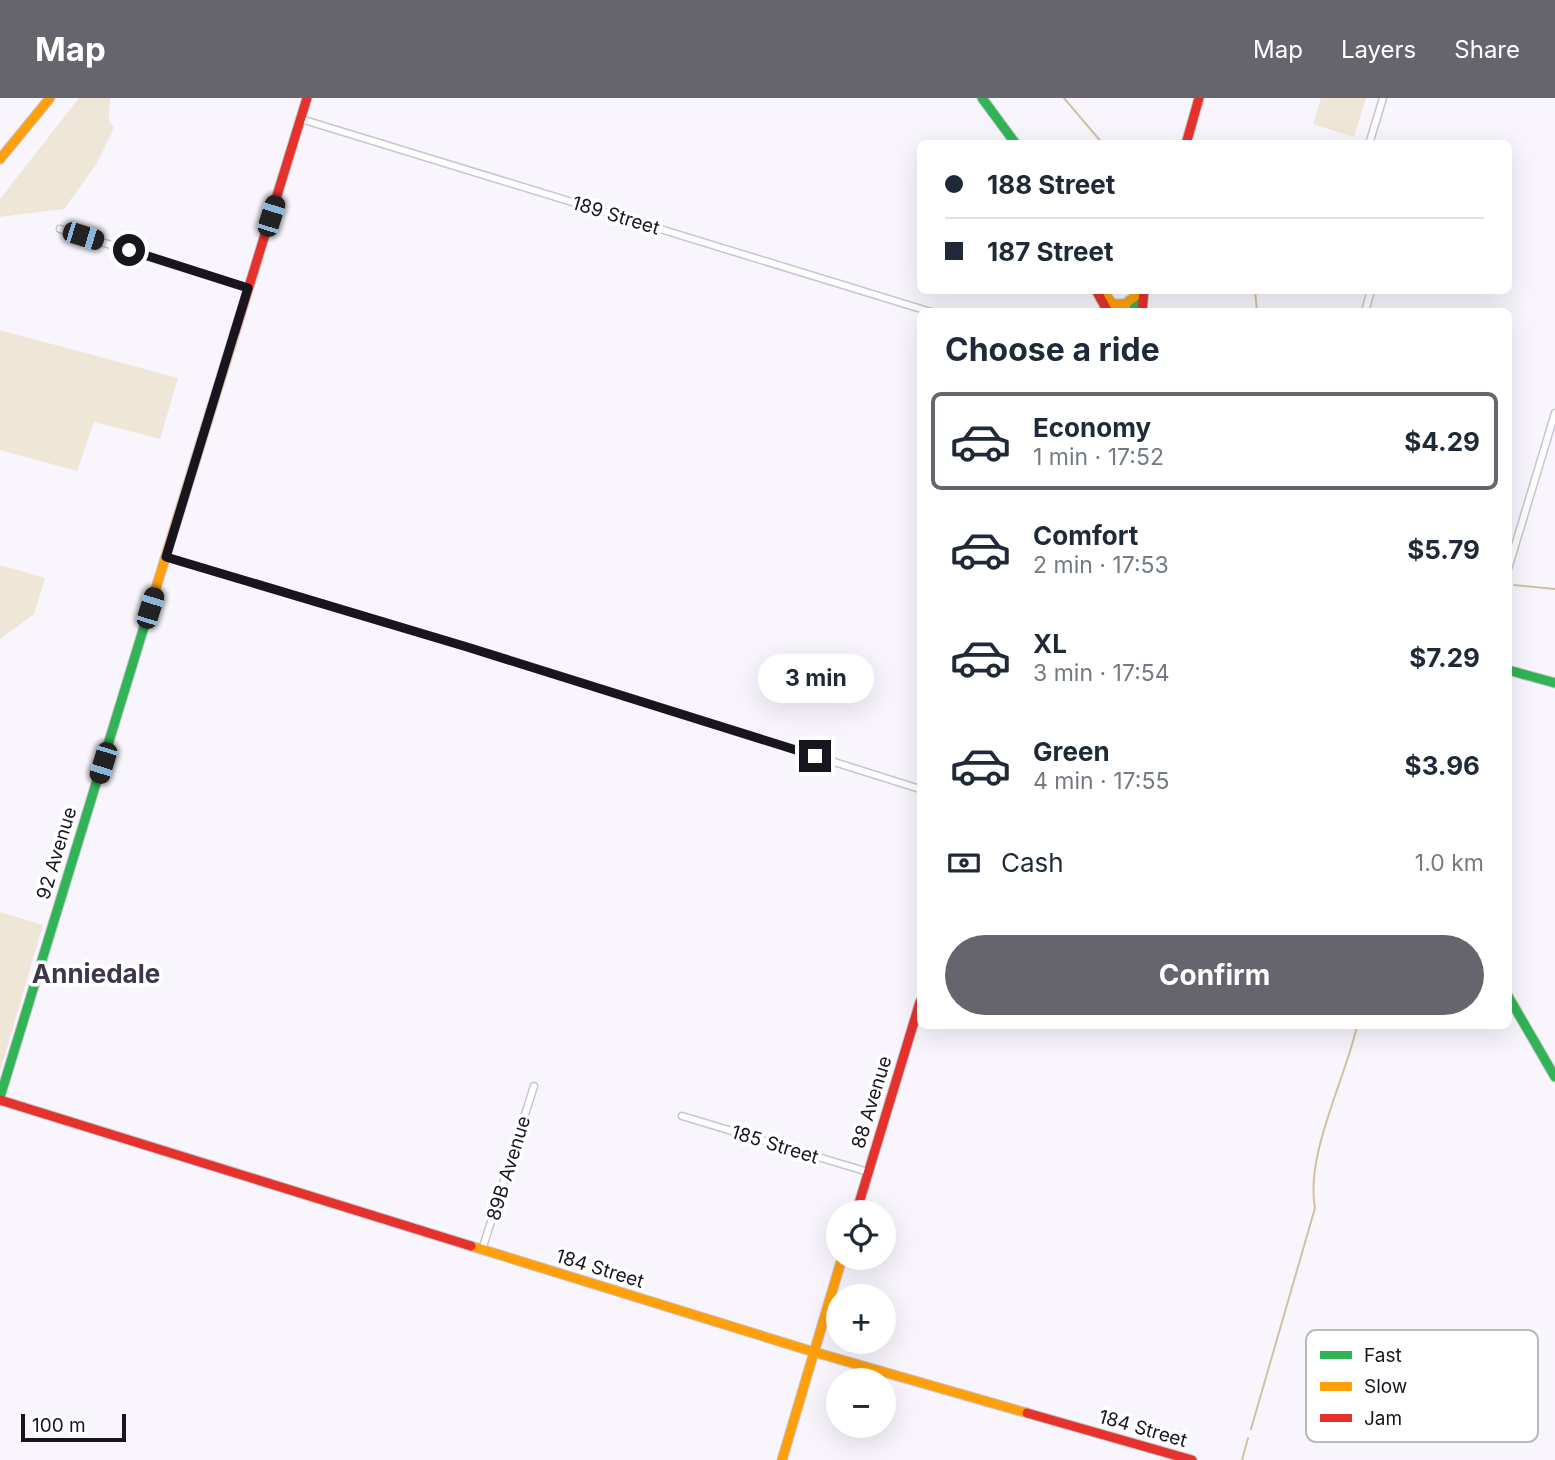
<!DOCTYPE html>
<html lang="en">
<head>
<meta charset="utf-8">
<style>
  body { margin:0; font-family:Inter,sans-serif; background:#f2f2f3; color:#1f2937; height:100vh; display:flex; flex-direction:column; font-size:26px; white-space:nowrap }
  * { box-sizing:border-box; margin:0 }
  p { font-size:23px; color:#747a83 }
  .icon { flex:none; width:38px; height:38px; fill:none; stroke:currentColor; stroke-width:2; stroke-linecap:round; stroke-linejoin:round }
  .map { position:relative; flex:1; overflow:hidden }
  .sheet { position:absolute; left:917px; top:210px; width:595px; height:721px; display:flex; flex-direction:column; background:#fff; border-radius:10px; box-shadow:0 7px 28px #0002 }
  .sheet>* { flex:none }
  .hud { position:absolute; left:917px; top:42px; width:595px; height:154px; border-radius:10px; box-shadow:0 7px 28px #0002; display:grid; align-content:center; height:154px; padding:0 28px; background:#fff }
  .tools { position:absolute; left:826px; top:1102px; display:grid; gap:14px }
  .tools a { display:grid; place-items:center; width:70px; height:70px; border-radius:50%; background:#fff; box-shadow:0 7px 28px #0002; font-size:35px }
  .scale { position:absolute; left:21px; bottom:18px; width:105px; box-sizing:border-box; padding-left:7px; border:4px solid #18151e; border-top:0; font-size:19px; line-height:24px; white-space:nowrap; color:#18151e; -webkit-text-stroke:5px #fff; paint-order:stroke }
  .end { position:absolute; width:32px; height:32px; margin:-16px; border:9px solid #18151e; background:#fff; box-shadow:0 0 0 4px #fff }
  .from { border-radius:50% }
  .bubble { position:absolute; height:49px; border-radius:24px; background:#fff; box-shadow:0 7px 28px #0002; font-size:23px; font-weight:700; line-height:49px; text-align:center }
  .car { position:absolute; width:21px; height:42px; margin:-21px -10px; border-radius:9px; box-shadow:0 0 5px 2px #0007; background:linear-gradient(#222 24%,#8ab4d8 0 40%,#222 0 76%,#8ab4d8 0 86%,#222 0) }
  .hud b { display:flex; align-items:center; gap:24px; height:66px; font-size:26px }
  .hud b+b { border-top:2px solid #e0e1e3 }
  .hud i { width:18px; height:18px; background:#1f2937 }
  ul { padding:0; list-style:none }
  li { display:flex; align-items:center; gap:21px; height:98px; margin:0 14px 10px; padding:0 14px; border:4px solid transparent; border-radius:10px }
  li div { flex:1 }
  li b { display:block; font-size:26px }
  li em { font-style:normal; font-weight:700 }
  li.current { border-color:#66646c }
  li>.icon { width:63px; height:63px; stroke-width:1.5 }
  h2 { padding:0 28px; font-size:32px; line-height:84px }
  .pay { display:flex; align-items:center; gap:18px; height:77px; padding:0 28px; font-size:26px }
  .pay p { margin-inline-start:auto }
  .button { display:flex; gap:14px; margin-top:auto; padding:14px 28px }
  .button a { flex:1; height:80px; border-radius:42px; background:#66646c; color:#fff; font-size:28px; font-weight:700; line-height:80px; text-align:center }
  header { display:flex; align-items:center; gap:42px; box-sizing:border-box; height:98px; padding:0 35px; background:#66646c; color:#fff }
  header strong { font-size:33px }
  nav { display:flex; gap:38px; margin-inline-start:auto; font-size:24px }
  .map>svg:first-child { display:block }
  .green { fill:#eee7d7 }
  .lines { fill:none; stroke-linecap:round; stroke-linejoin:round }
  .stream { stroke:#cec2a2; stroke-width:2 }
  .street-casing { stroke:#c8c5cd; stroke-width:9 }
  .fast-casing { stroke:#c8c5cd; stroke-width:11 }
  .slow-casing { stroke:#c8c5cd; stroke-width:11 }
  .jam-casing { stroke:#c8c5cd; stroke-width:11 }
  .street { stroke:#fefeff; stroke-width:6 }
  .fast { stroke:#30b455; stroke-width:9 }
  .slow { stroke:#ff9f0a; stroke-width:9 }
  .jam { stroke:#e5322d; stroke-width:9 }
  .route { stroke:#18151e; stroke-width:9 }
  .labels { text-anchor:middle; stroke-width:7; stroke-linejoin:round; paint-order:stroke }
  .street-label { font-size:19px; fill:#18151e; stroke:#fff }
  .district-label { font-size:26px; font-weight:bold; fill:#3e364d; stroke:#fff }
  .key { fill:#fff; stroke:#bab9bc; stroke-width:2 }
  .key-label { font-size:19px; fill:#18151e }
</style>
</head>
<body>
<header>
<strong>Map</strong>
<nav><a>Map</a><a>Layers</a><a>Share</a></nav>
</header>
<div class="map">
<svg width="1555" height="1362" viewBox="0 0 1555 1362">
  <rect width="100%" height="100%" fill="#f8f6fc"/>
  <g class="green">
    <path d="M79,0H110L109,22L114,30L97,65L64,111L0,119V101Z"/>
    <path d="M1321,0H1366L1354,39L1313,26Z"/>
    <path d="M0,232L178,280L160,341L94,324L77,373L0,352Z"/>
    <path d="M0,467L45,480L34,516L0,541Z"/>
    <path d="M0,814L43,827L0,974Z"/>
  </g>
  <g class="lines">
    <g class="stream">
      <path d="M1064,0L1103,46"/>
      <path d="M1255,192L1257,214"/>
      <path d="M1514,487L1555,491"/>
      <path d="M1251,1331L1315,1110C1305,1057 1345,982 1357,928"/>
      <path d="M1242,1362L1248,1340"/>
    </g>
    <defs>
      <g id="street">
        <path d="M301,21L931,214"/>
        <path d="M1369,46L1383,0"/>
        <path d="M60,131L248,190"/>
        <path d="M1365,214L1371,192"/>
        <path d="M166,459L494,557L920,691"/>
        <path d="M1508,471L1555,315"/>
        <path d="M682,1018L868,1074"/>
        <path d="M482,1152L534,988"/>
      </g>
      <g id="fast">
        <path d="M982,0L1016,46"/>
        <path d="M1133,214L1137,197"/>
        <path d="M1508,572L1555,585"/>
        <path d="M1508,898L1555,979"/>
        <path d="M0,999L155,493"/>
      </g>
      <g id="slow">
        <path d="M0,61L50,0"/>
        <path d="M1102,192L1119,214"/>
        <path d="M1111,206H1125L1137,197"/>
        <path d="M155,493L235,234"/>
        <path d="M471,1148L814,1254L1027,1315"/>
        <path d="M782,1362L842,1160"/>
      </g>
      <g id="jam">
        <path d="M1186,46L1199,0"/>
        <path d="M1096,192L1108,214"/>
        <path d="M1142,214L1144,192"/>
        <path d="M235,234L307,0"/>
        <path d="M0,1002L471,1148"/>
        <path d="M856,1115L920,904"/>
        <path d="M1027,1315L1192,1362"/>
      </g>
    </defs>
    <use href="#street" class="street-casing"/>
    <use href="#fast" class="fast-casing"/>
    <use href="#slow" class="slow-casing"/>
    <use href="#jam" class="jam-casing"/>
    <use href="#street" class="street"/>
    <use href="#fast" class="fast"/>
    <use href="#slow" class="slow"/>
    <use href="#jam" class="jam"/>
  </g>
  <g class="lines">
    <path class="route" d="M129,152L248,190L166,459L467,549L815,658"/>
  </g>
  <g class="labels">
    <g class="street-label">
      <text transform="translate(616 117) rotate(17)" y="7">189 Street</text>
      <text transform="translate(56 755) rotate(-73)" y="7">92 Avenue</text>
      <text transform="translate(871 1004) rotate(-73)" y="7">88 Avenue</text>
      <text transform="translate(775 1046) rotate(17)" y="7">185 Street</text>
      <text transform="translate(508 1070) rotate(-73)" y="7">89B Avenue</text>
      <text transform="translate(600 1170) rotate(17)" y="7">184 Street</text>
      <text transform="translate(1143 1330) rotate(16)" y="7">184 Street</text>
    </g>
    <g class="district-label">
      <text x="96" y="885">Anniedale</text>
    </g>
  </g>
  <rect x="1306" y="1232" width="232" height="112" rx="10" class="key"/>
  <rect x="1320" y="1253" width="32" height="8" fill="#30b455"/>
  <rect x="1320" y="1284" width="32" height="9" fill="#ff9f0a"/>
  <rect x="1320" y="1316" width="32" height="8" fill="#e5322d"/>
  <g class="key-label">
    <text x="1364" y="1264">Fast</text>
    <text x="1364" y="1295">Slow</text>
    <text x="1364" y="1327">Jam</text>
  </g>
</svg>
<div class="tools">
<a><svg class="icon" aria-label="locate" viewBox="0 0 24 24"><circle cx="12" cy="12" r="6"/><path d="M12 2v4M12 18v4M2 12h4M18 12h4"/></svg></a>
<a>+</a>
<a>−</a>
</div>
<div class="scale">100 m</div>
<i class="end from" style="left:129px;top:152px"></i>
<i class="end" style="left:815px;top:658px"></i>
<div class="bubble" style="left:758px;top:556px;width:116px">3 min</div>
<i class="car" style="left:271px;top:118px;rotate:17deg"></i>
<i class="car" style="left:83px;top:138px;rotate:107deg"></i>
<i class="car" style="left:150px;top:510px;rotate:17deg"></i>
<i class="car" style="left:103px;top:665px;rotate:197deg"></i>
<div class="hud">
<b><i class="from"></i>188 Street</b>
<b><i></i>187 Street</b>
</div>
<section class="sheet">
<h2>Choose a ride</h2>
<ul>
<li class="current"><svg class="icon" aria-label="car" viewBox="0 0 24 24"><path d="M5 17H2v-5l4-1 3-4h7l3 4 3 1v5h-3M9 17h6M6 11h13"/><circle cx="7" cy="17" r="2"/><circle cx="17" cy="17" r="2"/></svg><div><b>Economy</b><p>1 min · 17:52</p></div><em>$4.29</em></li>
<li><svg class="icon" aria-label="car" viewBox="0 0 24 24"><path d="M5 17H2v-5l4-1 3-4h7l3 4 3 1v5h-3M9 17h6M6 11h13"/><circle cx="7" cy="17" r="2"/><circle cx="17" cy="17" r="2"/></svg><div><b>Comfort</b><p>2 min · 17:53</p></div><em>$5.79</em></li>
<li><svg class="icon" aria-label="car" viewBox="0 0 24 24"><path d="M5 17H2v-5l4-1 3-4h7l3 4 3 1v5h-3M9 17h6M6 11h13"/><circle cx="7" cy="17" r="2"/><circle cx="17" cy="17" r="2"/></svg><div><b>XL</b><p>3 min · 17:54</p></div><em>$7.29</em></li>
<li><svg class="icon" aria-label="car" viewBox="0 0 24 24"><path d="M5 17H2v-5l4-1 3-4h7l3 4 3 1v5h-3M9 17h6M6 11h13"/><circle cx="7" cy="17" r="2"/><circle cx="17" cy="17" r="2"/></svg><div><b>Green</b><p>4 min · 17:55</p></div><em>$3.96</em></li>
</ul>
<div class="pay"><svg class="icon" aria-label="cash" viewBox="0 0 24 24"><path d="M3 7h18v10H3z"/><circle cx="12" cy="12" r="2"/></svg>Cash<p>1.0 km</p></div>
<div class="button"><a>Confirm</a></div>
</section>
</div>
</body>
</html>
